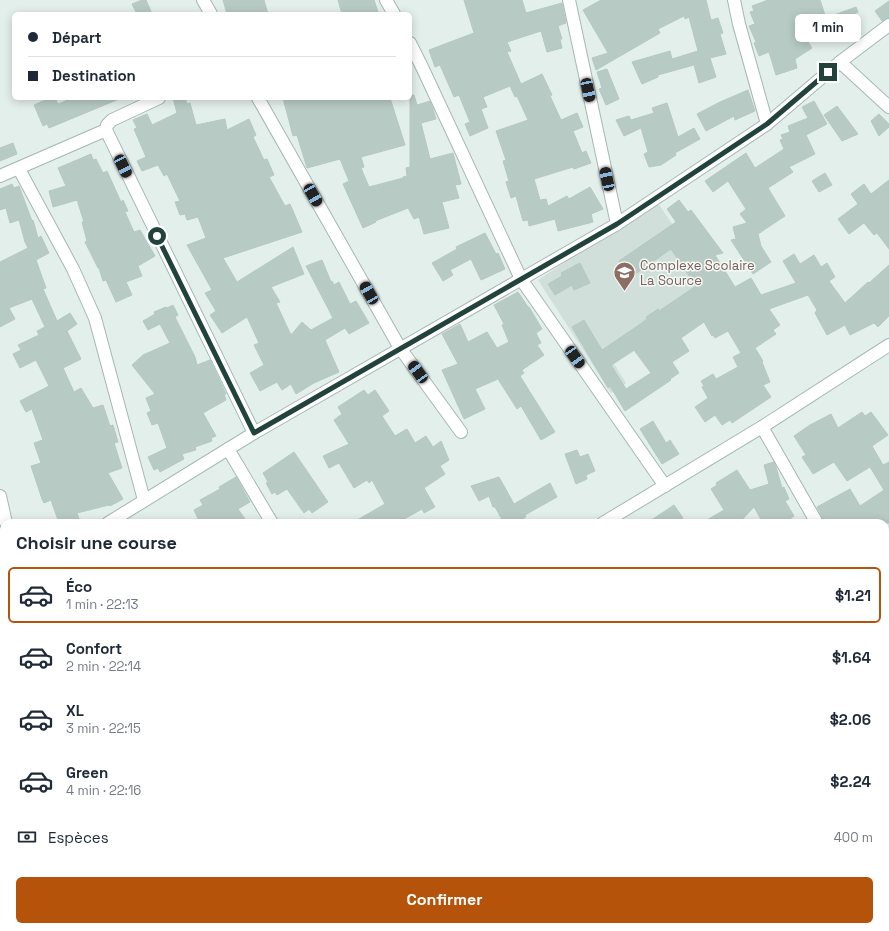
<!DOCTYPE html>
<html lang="fr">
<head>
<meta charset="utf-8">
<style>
  body { margin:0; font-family:"Space Grotesk",sans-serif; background:#f6f6f7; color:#1f2937; height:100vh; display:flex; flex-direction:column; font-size:15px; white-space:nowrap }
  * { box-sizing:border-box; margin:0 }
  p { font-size:13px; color:#747a83 }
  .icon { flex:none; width:22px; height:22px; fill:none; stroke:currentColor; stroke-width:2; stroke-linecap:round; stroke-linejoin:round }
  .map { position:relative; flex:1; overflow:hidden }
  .side { position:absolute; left:0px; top:519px; width:889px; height:412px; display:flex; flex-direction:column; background:#fff; border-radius:12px 12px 0 0; box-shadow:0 2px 10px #0003 }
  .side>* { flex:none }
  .banner { position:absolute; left:12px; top:12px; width:400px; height:88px; border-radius:6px; box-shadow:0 2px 10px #0003; display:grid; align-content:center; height:88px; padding:0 16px; background:#fff }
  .end { position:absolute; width:18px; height:18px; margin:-9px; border:5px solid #21433c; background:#fff; box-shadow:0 0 0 2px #fff }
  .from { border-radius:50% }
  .bubble { position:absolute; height:28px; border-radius:6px; background:#fff; box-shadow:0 2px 10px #0003; font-size:13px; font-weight:700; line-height:28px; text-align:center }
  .car { position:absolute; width:12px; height:24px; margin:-12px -6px; border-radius:5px; box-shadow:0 0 3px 1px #0007; background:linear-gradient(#222 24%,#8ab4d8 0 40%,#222 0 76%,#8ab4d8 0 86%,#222 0) }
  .banner b { display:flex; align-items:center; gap:14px; height:38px; font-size:15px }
  .banner b+b { border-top:1px solid #e0e1e3 }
  .banner i { width:10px; height:10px; background:#1f2937 }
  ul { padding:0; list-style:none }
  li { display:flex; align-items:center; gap:12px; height:56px; margin:0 8px 6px; padding:0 8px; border:2px solid transparent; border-radius:6px }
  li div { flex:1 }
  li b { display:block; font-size:15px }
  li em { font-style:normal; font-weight:700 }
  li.on { border-color:#b45309 }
  li>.icon { width:36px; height:36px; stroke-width:1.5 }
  h2 { padding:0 16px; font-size:18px; line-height:48px }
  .pay { display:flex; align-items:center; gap:10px; height:44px; padding:0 16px; font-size:15px }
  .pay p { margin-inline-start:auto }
  .cta { display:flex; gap:8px; margin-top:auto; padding:8px 16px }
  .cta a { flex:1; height:46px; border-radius:6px; background:#b45309; color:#fff; font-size:16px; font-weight:700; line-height:46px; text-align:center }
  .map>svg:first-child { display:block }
  .built { fill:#d1dfda }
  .building { fill:#b8cac4; stroke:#b5c9c2; fill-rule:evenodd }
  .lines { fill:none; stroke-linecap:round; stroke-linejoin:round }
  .minor-casing { stroke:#a5b8b2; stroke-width:14 }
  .minor { stroke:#fff; stroke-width:12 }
  .route { stroke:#21433c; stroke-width:5 }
  .labels { text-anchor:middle; stroke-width:3; stroke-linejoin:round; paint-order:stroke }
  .education-label { font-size:13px; fill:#785e54; stroke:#f5faf8; text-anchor:start }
</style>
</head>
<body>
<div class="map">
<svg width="889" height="931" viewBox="0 0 889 931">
  <rect width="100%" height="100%" fill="#e3efea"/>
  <path class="built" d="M657,202L708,275L711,302L614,364L626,383L611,393L538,280Z"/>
  <g class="building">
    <path d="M142,0H146L152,14H137L132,4Z"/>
    <path d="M223,0H264L268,14H227Z"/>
    <path d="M338,0H374L378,12L371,14H342Z"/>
    <path d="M464,0H522L526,13L562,3L566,23L558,26L562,39H560L562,48L547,52L541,31L507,42L511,51L507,52L521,84L542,74L552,95L550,96L561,120L577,113L583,127L573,131L582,153L586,151L591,163L574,169L573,167L534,179L540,200L546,199L548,206L567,196L569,199L590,187L603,209L591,214L593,222L558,231L555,219L529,226L528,220L523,221L516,196L511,198L506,182L509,181L503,161L506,160L496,131L528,120L517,96L515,97L510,86L483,97L487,107L481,109L488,128L470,136L465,124L470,122L459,95L454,97L440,65L435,67L429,50L474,33Z"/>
    <path d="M601,0H706L711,20L718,18L723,33L720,34L726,54L710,58L716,77L699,83L694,65L658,75V77L642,84L632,62L670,51L672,59L698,51L689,17L685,19L684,16L658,29L660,33L596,70L592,58L608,53L583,10Z"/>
    <path d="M768,0H820L826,18L856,7L858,12L849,17L851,22L833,29L832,28L808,42L812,48L795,59L797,68L776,75L769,52L759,56L754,43L756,42L749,26L755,24L750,12L754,11L752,6Z"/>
    <path d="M889,1V18L882,21L875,11Z"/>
    <path d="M607,69L619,99L606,105L599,89L602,88L597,72Z"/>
    <path d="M748,90L755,111L735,120L734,116L706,131L697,114L720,102Z"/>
    <path d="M410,95H414L417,105L430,101L433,109L436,119L421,123L430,159L453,153L461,184L455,185L459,198L442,202L449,228L424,234L419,217L414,219L408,208L375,221L376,222L363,228L343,184L349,181L340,159L307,168L297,135L293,136L283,98H390L405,145L361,157L364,167L361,168L369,187L403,178V177L407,176L406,168L410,167Z"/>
    <path d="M50,98H55L58,104L73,98L119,99L49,128L47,124L43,126L34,105Z"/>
    <path d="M173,98H185L187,104L190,103L196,125L225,119L227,130L249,119L256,135L253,137L264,160L267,159L274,175L269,177L285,206L290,204L302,232L223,258L237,282L293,247L304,274L271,287L280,302L276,303L291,335L302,322L311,330L333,318L306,266L322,260L331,282L332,281L334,285L339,282L350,304L356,301L369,323L349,334L345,328L325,340L339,372L314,383L296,394L291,384L282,390L277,382L260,391L250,373L264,365L254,345L259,343L247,317L222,333L210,315L216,311L205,293L212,290L187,245L206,238L198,217L187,220L185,214L180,215L175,202L180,201L167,174L164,176L158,165L142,171L137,161L146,157L134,129L137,128L133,120L147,114L152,125L177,113Z"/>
    <path d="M814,101L827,124L806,135L815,154L789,167L793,172L768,188L785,216L758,234L761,246L771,262L753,274L731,240L736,239L733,227L747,223L740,214L746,209L728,181L713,192L705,181L746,153L755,168L784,149L780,140L783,139L781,135L790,132L788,126L808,118L802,107Z"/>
    <path d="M667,103L678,137L694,128L700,139L675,153L676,155L661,165L649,167L644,154L648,152L641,128L624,136L616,120L629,116L631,120L654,113L652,108Z"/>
    <path d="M837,106L858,134L842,141L824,115Z"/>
    <path d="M879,114L889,124V127L879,136L871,121Z"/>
    <path d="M13,143L17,154L0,161V148Z"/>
    <path d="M91,154L93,160L96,159L103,173L107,171L121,202L123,200L128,211L125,212L134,232L140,230L155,256L138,266L142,276L126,282L132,295L116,302L106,280L103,281L99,268H98L85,242L87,241L82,222H84L77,200L53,207L49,191L66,186L58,168Z"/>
    <path d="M825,173L832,185L819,192L812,181Z"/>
    <path d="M889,180V249L877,233L874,235L864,223L849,234L838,219L858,204L851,194L864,184L871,194Z"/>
    <path d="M12,184L14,188L19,186L32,221L33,220L38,238L41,236L49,253L36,260L46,288L43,289L57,321L70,313L77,324L67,331L81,359L63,368L74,392L81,388L93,408L103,405L110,426L113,425L118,442L114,443L122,468L108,473L123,499L110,506L109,505L77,513L79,519L74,521V523H59L51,500L44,503L42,499L31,466L41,463L34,443L43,440L32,409L26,412L20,401L49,386L36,360L20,368L13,354L21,350L18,345L39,335L37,331L45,327L32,299L9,308L15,319L0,327V262L28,248L25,242L19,220L10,223L6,208L0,210V189Z"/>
    <path d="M679,200L688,212L691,210L723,253L715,255L735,287L751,278L761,295L796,283L783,261L794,254L800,264L814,255L821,267L827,263L835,277L829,281L845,303L868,282L869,283L889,265V316L878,327L874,323L850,335L845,325L827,335L815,313L817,310L808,295L769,309L780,325L773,330L776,334L755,348L763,361L762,362L770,382L763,385L771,397L732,423L730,420L722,425L715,415L705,422L695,407L708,398L702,387L704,386L701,381L713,374L716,379L738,367L733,357L741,353L728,331L715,338L713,335L712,336L704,322L681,338L689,351L672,362L679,373L670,379L671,380L625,411L610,386L608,388L572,327L584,320L602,350L639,325L647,319L646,317L658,309L659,311L696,286L671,249L631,277L619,261L676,222L667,209ZM634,350L651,373L626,389L611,365Z"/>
    <path d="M485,233L496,254L498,253L505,269L481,280L471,259L450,270L453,275L443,281L432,263L457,249L456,247Z"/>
    <path d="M580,263L590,283L574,290L572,285L555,295L548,284L562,276L561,273Z"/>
    <path d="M518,292L528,307H529L542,329L536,333L541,343L537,345L544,355L522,370L524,373L520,376L555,432L541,440L521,406L517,409L498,379L475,389L485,409L464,419L442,370L458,364L442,334L460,324L468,342L487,332L497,348L509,342L502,325L504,324L494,305Z"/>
    <path d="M173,305L178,315L175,317L195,357L197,365L210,360L226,394H224L226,400L203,413L216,436L211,438L212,441L195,447L196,450L182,454L184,459L160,472L158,468L154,470L148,457L167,448L158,423L152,425L147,413L151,411L146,398L155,394L132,365L143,355L170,343L160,324L148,330L143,321L155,314L154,312L166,307L167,308Z"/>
    <path d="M364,390L368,395L375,390L389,411L382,416L395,436L407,429L415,443L426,436L433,447L441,441L449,460L440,466L445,474L424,488L435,507L424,513L422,509L397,523H352L385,504L372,480L369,483L367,480L354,488L339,463L329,468L323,456L349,444L334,420L342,414L338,407Z"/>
    <path d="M862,412L865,416L871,412L888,435L872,446L883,465L889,462V523H825L817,507L850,489L860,506L884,490L870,467L847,481L834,462L813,474L802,457L806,455L794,436L810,425L831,414L838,428Z"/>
    <path d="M653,421L666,443L670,440L679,454L662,464L640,429Z"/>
    <path d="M577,450L580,457L588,454L595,471L586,475L587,479L576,484L565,454Z"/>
    <path d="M294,452L328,502L312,513L309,509L304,513L287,489L277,495L275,492L272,494L266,483L268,482L263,473Z"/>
    <path d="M774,462L776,467L782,488L784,487L789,499L785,501L794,516L790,519L792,523H763L754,507L739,523H702L724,510L711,489L717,485L716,483L737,470L750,490L769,484L764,465Z"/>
    <path d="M236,477L250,502L238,509L248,523H200L194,510L203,505L200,500L220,489L219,487Z"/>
    <path d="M499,477L514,504L550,483L557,497L525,515L526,517L515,523H504L495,507H493L489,496L479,501L471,486Z"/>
    <path d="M674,505L683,518L675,523H647Z"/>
  </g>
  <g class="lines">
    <defs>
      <g id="minor">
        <path d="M203,0L211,14"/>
        <path d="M386,0L394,14"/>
        <path d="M569,0L617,224"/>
        <path d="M734,0L739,24L767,124"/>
        <path d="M410,43L422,67L521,279L665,486"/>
        <path d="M840,62L889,107"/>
        <path d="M258,98L400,348L461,432"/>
        <path d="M106,130L107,125L112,120L159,98"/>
        <path d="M19,169L73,269L95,318L144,500"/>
        <path d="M0,176L106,130L254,433"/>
        <path d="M762,427L817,523"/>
        <path d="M228,449L272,523"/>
        <path d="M0,496L6,523"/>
        <path d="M108,523L254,433L617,224L767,124L840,62L889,25"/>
        <path d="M603,523L762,427L889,345"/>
        <path d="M0,591L4,588"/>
        <path d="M885,648L889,646"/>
        <path d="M0,746L4,752"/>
        <path d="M0,887L4,884"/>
        <path d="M885,906L889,904"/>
        <path d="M109,927L111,931"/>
        <path d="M482,927L484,931"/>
        <path d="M715,927L717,931"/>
        <path d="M417,931L424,927"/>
        <path d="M829,931L838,927"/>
      </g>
    </defs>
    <use href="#minor" class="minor-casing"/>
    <use href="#minor" class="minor"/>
  </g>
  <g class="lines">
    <path class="route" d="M157,236L254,433L617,224L767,124L828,72"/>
  </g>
  <defs>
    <symbol id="school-pin" viewBox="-11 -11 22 30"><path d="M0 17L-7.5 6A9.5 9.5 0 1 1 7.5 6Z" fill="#8d6e63" stroke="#f5faf8"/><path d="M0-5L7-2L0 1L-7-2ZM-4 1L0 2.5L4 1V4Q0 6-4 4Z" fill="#fff"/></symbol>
  </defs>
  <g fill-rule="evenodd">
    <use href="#school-pin" x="612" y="260" width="25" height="34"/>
  </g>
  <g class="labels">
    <g class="education-label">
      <text x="640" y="270">Complexe Scolaire<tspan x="640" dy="15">La Source</tspan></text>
    </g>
  </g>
</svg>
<i class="end from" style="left:157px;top:236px"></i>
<i class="end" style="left:828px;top:72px"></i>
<div class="bubble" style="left:795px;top:14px;width:66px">1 min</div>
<i class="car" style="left:588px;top:90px;rotate:168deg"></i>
<i class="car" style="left:123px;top:166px;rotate:154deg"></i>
<i class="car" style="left:607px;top:179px;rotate:348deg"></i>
<i class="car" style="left:313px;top:195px;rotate:150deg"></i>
<i class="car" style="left:369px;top:293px;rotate:330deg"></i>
<i class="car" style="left:575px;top:357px;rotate:145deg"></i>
<i class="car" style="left:418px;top:372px;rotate:324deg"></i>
<div class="banner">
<b><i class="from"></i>Départ</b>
<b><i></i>Destination</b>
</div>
<section class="side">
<h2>Choisir une course</h2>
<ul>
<li class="on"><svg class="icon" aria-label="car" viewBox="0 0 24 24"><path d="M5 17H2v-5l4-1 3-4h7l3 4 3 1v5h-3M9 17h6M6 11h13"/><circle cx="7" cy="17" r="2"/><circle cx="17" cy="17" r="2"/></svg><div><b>Éco</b><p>1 min · 22:13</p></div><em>$1.21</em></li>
<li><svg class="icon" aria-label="car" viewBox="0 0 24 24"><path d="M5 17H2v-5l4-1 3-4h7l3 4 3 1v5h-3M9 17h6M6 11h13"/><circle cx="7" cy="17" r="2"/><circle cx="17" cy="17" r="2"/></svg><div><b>Confort</b><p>2 min · 22:14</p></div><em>$1.64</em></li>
<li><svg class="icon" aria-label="car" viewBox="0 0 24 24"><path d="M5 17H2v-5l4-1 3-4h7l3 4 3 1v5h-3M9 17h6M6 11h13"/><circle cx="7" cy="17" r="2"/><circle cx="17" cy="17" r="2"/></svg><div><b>XL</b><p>3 min · 22:15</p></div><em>$2.06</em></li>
<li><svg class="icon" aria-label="car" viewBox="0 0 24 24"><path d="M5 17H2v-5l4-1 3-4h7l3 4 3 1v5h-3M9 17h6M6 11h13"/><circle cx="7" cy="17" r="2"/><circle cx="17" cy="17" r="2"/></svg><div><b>Green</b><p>4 min · 22:16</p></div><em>$2.24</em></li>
</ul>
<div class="pay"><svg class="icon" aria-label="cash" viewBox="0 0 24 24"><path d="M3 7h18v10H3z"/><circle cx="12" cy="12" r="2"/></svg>Espèces<p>400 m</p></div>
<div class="cta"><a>Confirmer</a></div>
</section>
</div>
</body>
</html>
